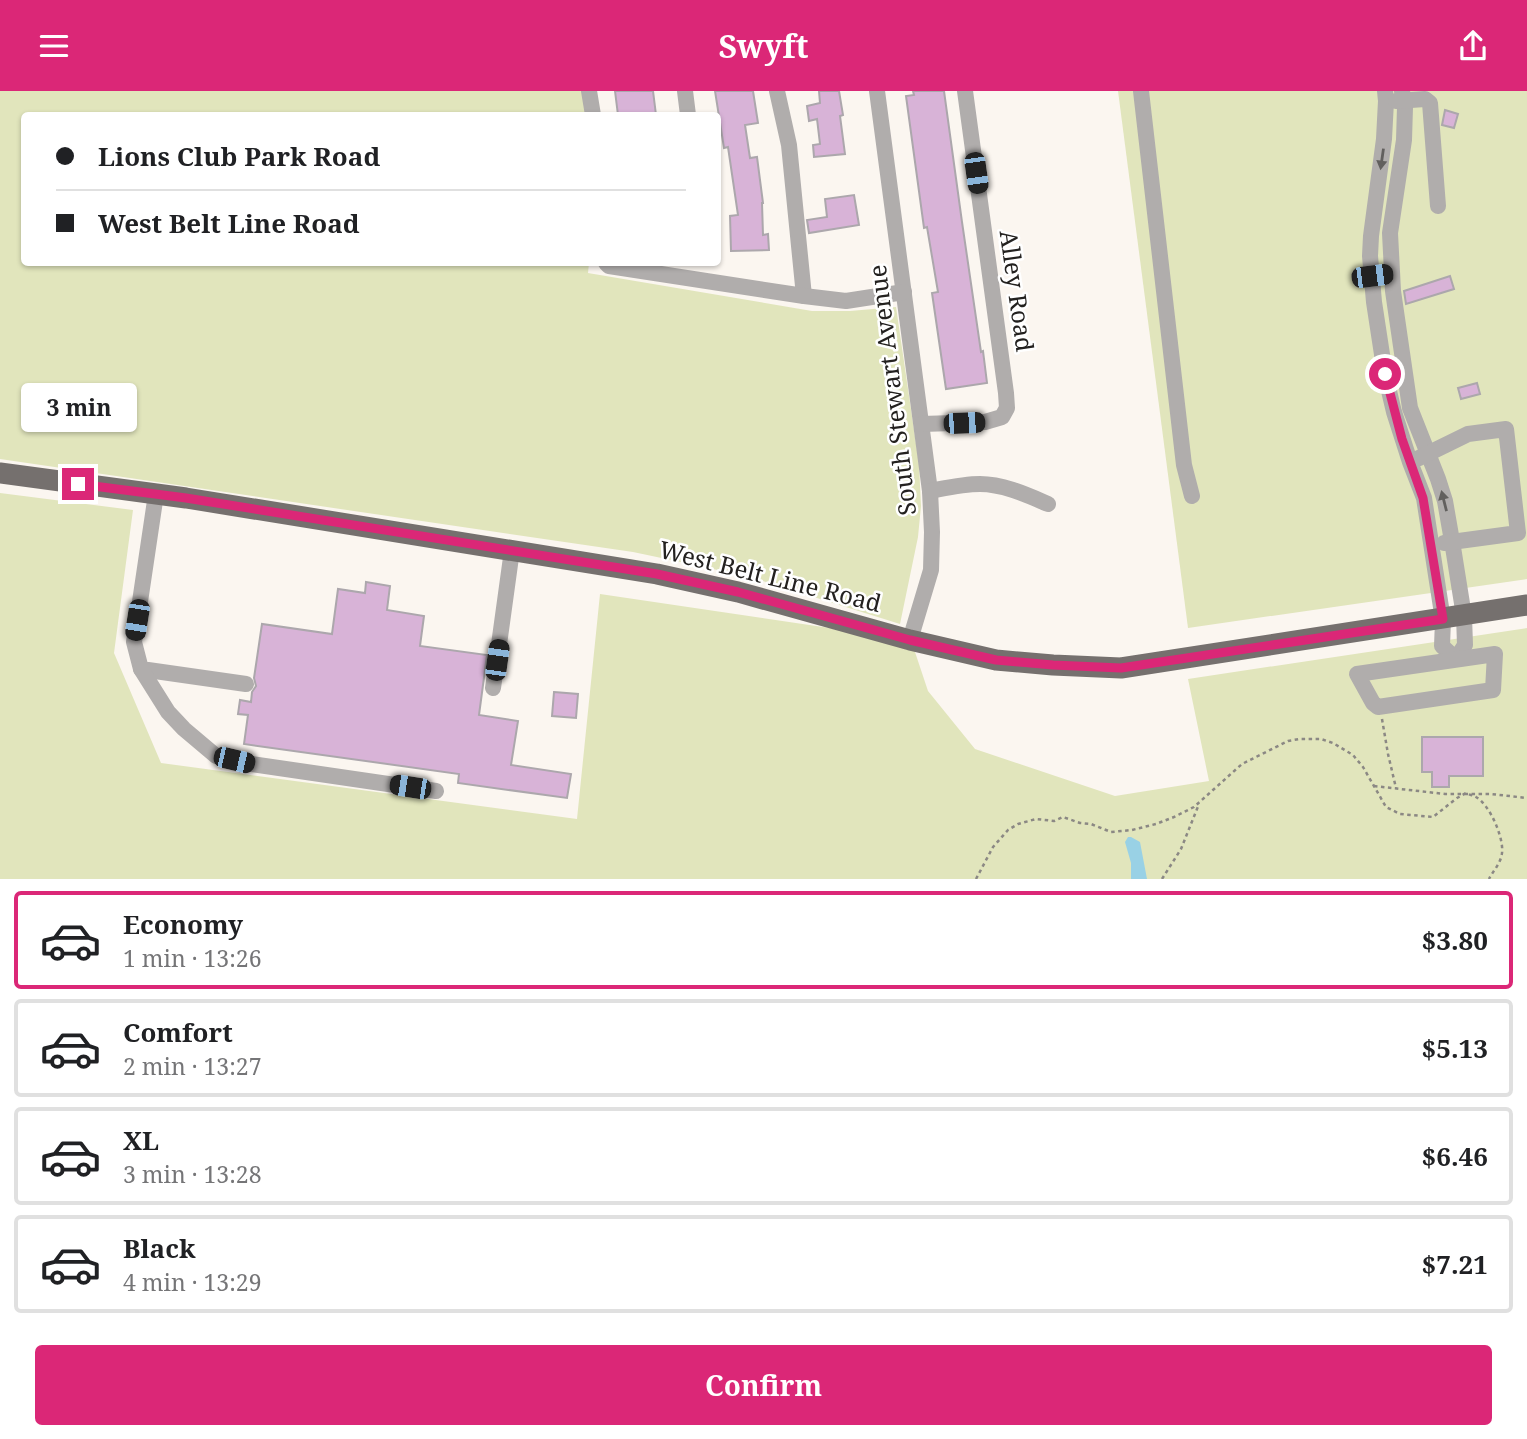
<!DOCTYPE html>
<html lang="en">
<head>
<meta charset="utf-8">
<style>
  body { margin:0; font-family:"Noto Serif",serif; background:#f2f2f2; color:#202124; height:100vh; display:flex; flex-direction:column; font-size:26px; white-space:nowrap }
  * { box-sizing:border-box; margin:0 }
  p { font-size:23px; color:#757577 }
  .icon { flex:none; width:38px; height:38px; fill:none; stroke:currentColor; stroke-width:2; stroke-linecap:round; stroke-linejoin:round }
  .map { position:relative; height:788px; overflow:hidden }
  .sheet { display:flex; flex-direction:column; background:#fff; flex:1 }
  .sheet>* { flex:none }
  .guide { position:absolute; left:21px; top:21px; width:700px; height:154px; border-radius:7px; box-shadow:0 2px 5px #0004; display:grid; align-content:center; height:154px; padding:0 35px; background:#fff }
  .end { position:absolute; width:32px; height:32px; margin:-16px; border:9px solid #db2777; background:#fff; box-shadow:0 0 0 4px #fff }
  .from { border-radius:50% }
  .bubble { position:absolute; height:49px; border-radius:7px; background:#fff; box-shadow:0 2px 5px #0004; font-size:23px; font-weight:700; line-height:49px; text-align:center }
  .car { position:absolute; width:21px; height:42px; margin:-21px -10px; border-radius:9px; box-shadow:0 0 5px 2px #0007; background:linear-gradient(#222 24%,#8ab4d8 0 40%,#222 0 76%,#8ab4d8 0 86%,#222 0) }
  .guide b { display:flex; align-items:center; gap:24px; height:66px; font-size:26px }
  .guide b+b { border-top:2px solid #e0e0e0 }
  .guide i { width:18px; height:18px; background:#202124 }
  ul { padding:12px 0 0; list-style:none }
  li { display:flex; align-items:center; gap:21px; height:98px; margin:0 14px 10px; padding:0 21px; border:4px solid #e0e0e0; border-radius:7px }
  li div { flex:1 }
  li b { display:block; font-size:26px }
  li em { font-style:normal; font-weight:700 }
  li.on { border-color:#db2777 }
  li>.icon { width:63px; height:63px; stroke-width:1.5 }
  .button { display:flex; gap:14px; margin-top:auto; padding:14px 35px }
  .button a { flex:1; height:80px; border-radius:7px; background:#db2777; color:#fff; font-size:28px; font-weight:700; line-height:80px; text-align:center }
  header { display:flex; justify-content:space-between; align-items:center; height:91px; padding:0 35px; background:#db2777; color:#fff; font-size:32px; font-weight:700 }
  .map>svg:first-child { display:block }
  .green { fill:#e1e5bc }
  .water { fill:#99d1e5 }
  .building { fill:#d8b3d7; stroke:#aca7ac; stroke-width:2 }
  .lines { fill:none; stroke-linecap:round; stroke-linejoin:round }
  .path { stroke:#8b8884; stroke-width:2.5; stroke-dasharray:3.5 3.5; stroke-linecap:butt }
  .minor { stroke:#b0adac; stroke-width:16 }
  .major { stroke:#75706e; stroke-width:21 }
  .oneway { fill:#62605e }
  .route { stroke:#db2777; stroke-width:9 }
  .labels { text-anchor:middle; stroke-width:5; stroke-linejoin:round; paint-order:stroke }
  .street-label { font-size:24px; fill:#23211f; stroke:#fff }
</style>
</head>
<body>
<header><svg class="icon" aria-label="menu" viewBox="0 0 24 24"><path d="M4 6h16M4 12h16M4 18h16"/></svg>Swyft<svg class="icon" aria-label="share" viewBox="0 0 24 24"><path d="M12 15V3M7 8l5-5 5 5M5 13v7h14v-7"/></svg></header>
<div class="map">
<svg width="1527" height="788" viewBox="0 0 1527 788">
  <rect width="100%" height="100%" fill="#fbf6f0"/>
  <g class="green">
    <path d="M0,0H583L586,24H24V172H589L588,182L812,220H850L896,216L919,373L921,415L918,446L900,533L760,489L709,477L633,461L0,368Z"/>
    <path d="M1118,0H1527V488L1188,537Z"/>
    <path d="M0,402L133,419L114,562L161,672L577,728L600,503L911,549L928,600L975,658L1115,705L1209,690L1188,588L1527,537V788H0Z"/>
  </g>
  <path class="water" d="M1128,746H1131L1140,751L1147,788H1131V772L1125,751Z"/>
  <g class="building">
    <path d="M615,0H653L656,24H618Z"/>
    <path d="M715,0H753L758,32L745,34L750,67L757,66L763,112H762L763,144L768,143L769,159L731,160L730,125L738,124L728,56L724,57Z"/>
    <path d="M819,0H839L843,24L840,25L845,63L814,66L813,54L820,53L817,28L809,30L807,15L820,12Z"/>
    <path d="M913,0H944L962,131L981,261L983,260L987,292L946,298L932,202L938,201L927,136L924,137L906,5L914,4Z"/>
    <path d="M1445,19L1458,23L1454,37L1442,34Z"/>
    <path d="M854,104L859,134L809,142L807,129L827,126L825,108Z"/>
    <path d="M1450,185L1454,198L1406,213L1404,200Z"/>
    <path d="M1477,292L1480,303L1461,308L1458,297Z"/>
    <path d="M366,491L390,495L387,519L424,525L420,555L487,564L479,624L518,630L511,674L571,683L567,707L458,692L459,683L244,653L248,624L238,623L240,609L251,611L252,601L256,595L254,587L262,533L332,543L338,498L365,502Z"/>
    <path d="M554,601L578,603L576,627L552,625Z"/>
    <path d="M1422,646H1483V685H1449V696H1432V681H1422Z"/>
  </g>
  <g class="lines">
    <g class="path">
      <path d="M1382,628L1388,663L1396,697"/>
      <path d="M1374,695L1445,703H1491L1527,707"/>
      <path d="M976,788L993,756L1008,739L1018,733L1036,728L1054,730L1063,726L1080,732L1091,733L1111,741L1132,739L1156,733L1174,726L1194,716L1242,673L1288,650L1299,648H1321L1333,652L1353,664L1363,676L1386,716L1400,723L1433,726L1457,707L1466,702C1469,704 1473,704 1476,706C1490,714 1504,747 1502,762C1501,772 1493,780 1489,788"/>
      <path d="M1162,788L1181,758L1199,713"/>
    </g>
    <g class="minor">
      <path d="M589,0L593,24"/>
      <path d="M685,0L688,24"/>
      <path d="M777,0L789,54L804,205"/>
      <path d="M877,0L930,400L932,441L931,479L910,549"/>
      <path d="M1141,0L1184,374L1192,405"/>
      <path d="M1385,0L1386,10L1384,48L1371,145L1370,165L1374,211L1385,283L1394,321L1410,371L1424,407L1443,529L1442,555L1456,568L1465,554L1464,525L1452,450L1445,410L1438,388L1410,317L1393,200L1390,142L1404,49L1405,16L1402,0"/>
      <path d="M1396,10L1425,8L1430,12L1438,115"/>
      <path d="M606,172L609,175L804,205L846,210L904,201"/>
      <path d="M922,333L985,331L1002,326L1007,317L1006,302L965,0"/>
      <path d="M1419,367L1468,343L1506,338L1518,442L1444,452"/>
      <path d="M930,400C946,397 963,393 980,393C1003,393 1027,404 1048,413"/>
      <path d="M156,403L134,551L141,578L246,593"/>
      <path d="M1495,563L1493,599L1378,616L1373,612L1357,583Z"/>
      <path d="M141,578L168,621L184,638L216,665L252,673L436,700"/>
      <path d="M493,597L512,459"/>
    </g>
    <path class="major" d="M0,382L186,407L657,483L738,501L910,549L996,569L1053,574L1121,577L1527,514"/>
  </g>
  <defs><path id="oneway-solid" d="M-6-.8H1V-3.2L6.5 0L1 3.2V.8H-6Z" transform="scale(1.75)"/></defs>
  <g class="oneway">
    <use href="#oneway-solid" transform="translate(1382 68) rotate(98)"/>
    <use href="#oneway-solid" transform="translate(1444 410) rotate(-104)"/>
  </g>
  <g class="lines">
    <path class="route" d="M78,393L186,407L657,483L738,501L910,549L996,569L1053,574L1121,577L1443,528L1423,407L1402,348L1385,283"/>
  </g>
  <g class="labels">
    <g class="street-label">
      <text transform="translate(1016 200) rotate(82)" y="8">Alley Road</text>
      <text transform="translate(893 299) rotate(-97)" y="8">South Stewart Avenue</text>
      <text transform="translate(770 486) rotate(14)" y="8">West Belt Line Road</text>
    </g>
  </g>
</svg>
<i class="end from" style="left:1385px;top:283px"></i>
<i class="end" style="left:78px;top:393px"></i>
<div class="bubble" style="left:21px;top:292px;width:116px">3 min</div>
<i class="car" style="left:976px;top:82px;rotate:172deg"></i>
<i class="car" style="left:1372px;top:185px;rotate:83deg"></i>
<i class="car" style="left:964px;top:332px;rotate:88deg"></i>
<i class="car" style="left:137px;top:529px;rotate:189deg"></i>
<i class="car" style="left:497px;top:569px;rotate:8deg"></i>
<i class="car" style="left:234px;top:669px;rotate:103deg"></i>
<i class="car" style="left:410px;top:696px;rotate:279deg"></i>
<div class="guide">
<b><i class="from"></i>Lions Club Park Road</b>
<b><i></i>West Belt Line Road</b>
</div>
</div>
<section class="sheet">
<ul>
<li class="on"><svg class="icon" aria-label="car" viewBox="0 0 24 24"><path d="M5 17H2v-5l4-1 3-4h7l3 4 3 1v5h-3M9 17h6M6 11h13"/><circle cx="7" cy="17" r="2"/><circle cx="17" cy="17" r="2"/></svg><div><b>Economy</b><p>1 min · 13:26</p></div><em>$3.80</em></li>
<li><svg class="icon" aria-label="car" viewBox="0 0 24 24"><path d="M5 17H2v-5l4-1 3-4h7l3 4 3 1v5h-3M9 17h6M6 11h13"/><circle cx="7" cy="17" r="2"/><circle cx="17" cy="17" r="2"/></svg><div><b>Comfort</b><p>2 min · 13:27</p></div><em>$5.13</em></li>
<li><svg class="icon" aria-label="car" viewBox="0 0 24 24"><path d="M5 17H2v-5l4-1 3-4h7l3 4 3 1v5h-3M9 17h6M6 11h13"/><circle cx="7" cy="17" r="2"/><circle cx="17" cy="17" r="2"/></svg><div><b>XL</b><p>3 min · 13:28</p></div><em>$6.46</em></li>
<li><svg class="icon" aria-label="car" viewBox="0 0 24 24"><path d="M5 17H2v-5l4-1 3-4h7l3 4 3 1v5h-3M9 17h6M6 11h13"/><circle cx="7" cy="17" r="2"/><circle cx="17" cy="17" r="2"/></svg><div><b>Black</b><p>4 min · 13:29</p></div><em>$7.21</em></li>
</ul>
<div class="button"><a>Confirm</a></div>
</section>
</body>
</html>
